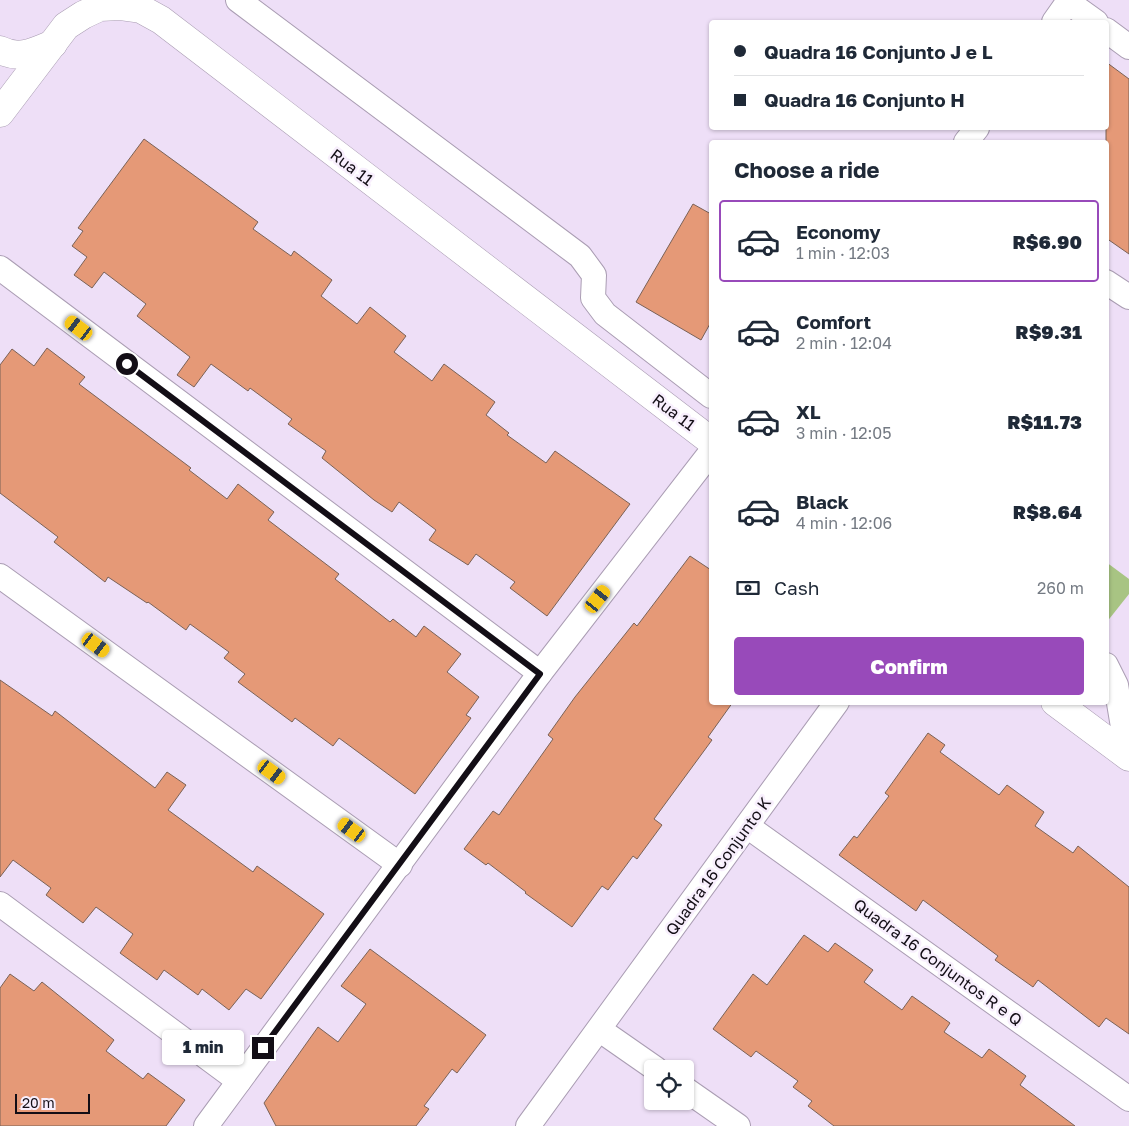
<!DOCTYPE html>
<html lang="en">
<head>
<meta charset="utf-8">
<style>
  body { margin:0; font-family:"Golos Text",sans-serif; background:#f2f2f3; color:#1f2937; height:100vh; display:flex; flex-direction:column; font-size:19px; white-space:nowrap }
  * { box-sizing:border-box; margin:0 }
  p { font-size:16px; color:#747a83 }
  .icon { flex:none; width:28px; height:28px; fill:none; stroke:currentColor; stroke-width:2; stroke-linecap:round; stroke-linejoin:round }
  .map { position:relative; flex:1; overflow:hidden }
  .side { position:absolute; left:709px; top:140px; width:400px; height:565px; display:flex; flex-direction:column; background:#fff; border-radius:5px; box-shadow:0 1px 4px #0004 }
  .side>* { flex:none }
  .top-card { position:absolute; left:709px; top:20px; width:400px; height:110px; border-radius:5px; box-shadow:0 1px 4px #0004; display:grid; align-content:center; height:110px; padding:0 25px; background:#fff }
  .controls { position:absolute; left:644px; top:1060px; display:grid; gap:10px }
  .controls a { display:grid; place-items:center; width:50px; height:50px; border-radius:5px; background:#fff; box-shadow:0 1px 4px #0004; font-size:25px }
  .scale { position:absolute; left:15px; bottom:12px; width:75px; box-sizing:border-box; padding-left:5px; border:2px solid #130e16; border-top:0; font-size:14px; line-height:18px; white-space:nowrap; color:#130e16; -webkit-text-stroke:4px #f8effd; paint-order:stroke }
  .end { position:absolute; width:22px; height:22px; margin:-11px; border:6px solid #130e16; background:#fff; box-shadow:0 0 0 2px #fff }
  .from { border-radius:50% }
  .bubble { position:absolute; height:35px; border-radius:5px; background:#fff; box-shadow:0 1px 4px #0004; font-size:16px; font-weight:800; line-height:35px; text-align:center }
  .car { position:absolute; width:15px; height:30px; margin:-15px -8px; border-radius:6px; box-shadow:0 0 4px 1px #0007; background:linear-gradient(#f5c518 24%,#345 0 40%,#f5c518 0 76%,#345 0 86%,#f5c518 0) }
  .top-card b { display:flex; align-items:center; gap:18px; height:48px; font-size:19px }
  .top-card b+b { border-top:1px solid #e0e1e3 }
  .top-card i { width:12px; height:12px; background:#1f2937 }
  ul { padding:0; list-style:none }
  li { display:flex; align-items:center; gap:15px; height:82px; margin:0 10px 8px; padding:0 15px; border:2px solid transparent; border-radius:5px }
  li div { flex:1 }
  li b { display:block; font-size:19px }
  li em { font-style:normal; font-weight:800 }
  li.selected { border-color:#984aba }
  li>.icon { width:45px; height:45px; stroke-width:1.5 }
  h2 { padding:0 25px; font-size:22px; line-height:60px }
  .pay { display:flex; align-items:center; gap:12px; height:55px; padding:0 25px; font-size:19px }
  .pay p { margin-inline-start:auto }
  .button { display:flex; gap:10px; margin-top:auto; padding:10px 25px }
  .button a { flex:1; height:58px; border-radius:5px; background:#984aba; color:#fff; font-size:20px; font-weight:800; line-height:58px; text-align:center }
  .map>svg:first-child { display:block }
  .green { fill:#a8c483 }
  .building { fill:#e59977; stroke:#7a6257 }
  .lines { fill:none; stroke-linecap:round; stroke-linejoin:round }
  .street-casing { stroke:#aa9db3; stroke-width:26 }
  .secondary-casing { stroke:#aa9db3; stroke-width:29 }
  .street { stroke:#fff; stroke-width:24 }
  .secondary { stroke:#fff; stroke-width:28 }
  .route { stroke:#130e16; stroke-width:6 }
  .labels { text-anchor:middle; stroke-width:5; stroke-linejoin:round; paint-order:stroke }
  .street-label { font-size:16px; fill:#130e16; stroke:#f8effd }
</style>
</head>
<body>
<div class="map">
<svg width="1129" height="1126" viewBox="0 0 1129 1126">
  <rect width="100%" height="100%" fill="#eedff7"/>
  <path class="green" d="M1106,562L1129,579V594L1106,623Z"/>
  <g class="building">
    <path d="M1106,62L1129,79V254L1106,238Z"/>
    <path d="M144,139L258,222L253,229L291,256L294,251L332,280L321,296L357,324L370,307L406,336L394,352L432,381L444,364L495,402L486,415L509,433L507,435L546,463L555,451L630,504L547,616L510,588L515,582L476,554L468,565L429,540L436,530L399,502L392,512L374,500L322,458L326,451L288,424L292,419L250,388L248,391L211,364L194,387L177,375L190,357L137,316L146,304L104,272L92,288L74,275L87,257L72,246L83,231L78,228Z"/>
    <path d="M693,204L711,214V322L701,340L636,302Z"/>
    <path d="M47,348L85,377L79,384L191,468L189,470L227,499L238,484L274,512L268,520L339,574L335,579L390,622L393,619L416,637L424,626L461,654L447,672L479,697L466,715L471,718L415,794L339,738L333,746L295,718L292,722L238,682L245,674L224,658L229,652L190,624L186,630L148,602L147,603L108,577L105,582L54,542L58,537L0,493V365L12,349L34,366Z"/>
    <path d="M690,556L711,570V702H733L708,737L712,740L654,819L662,825L637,859L633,856L608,890L602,886L572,927L525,893L526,892L488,863L486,865L464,849L493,811L499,815L553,739L548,735L575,697L634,623L637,626Z"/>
    <path d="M0,680L52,716L55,711L155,788L167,772L186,785L168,810L253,872L257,866L324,914L261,999L246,989L229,1010L202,989L198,995L164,970L157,980L120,953L133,934L96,907L83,923L46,895L51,888L13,860L0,877Z"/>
    <path d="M928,733L945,745L940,752L999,795L1007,785L1044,812L1035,826L1073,853L1078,846L1129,887V1034L1106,1018L1099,1027L1038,980L1033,987L995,960L998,956L923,900L916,911L839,855L854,836L857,838L889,796L885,793Z"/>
    <path d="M804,935L828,952L835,943L873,970L864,982L902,1010L912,996L950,1023L944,1032L982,1058L989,1049L1026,1076L1020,1085L1075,1126H834L808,1106L812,1101L793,1087L798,1081L756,1051L751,1057L713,1029L753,974L767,985Z"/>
    <path d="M370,949L486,1035L457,1073L452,1069L424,1106L429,1109L416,1126H276L264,1103L318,1027L338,1042L366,1004L341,986Z"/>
    <path d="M10,974L34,991L42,982L114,1040L106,1051L143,1079L148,1073L185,1100L166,1126H0V988Z"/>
  </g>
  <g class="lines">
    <defs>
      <g id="street">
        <path d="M238,0L580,256L594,275L593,298L605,314L711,396"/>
        <path d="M1054,22L1068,2L1096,22"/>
        <path d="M1106,30L1129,47"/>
        <path d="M966,142L977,128"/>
        <path d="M0,268L540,673"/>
        <path d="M1106,282L1129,297"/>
        <path d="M0,576L400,865"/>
        <path d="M1106,665L1116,685L1128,757"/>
        <path d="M747,826L1129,1099"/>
        <path d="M0,904L239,1081"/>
        <path d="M600,1030L656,1069"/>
        <path d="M685,1089L738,1126"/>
        <path d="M206,1126L540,673L711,452"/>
        <path d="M528,1126L837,702"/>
      </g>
      <g id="secondary">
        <path d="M0,50C19,60 34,52 53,44"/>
        <path d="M0,113L66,26L83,15L100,7L119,6L141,9L161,20L711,441"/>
        <path d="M1055,702L1129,757"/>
      </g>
    </defs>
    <use href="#street" class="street-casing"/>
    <use href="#secondary" class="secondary-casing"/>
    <use href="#street" class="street"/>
    <use href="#secondary" class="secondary"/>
  </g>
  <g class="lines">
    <path class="route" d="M127,364L540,674L263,1048"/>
  </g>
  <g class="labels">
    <g class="street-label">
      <text transform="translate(352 167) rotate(37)" y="6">Rua 11</text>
      <text transform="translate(674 412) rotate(37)" y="6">Rua 11</text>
      <text transform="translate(718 866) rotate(-54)" y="6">Quadra 16 Conjunto K</text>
      <text transform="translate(938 962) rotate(36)" y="6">Quadra 16 Conjuntos R e Q</text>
    </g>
  </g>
</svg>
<div class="controls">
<a><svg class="icon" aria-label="locate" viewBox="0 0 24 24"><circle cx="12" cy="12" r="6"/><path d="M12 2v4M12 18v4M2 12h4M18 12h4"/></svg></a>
</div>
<div class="scale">20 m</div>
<i class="end from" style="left:127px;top:364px"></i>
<i class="end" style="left:263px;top:1048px"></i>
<div class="bubble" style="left:162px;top:1030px;width:82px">1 min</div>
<i class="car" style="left:79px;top:328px;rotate:307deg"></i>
<i class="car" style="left:598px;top:599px;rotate:38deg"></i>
<i class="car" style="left:96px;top:645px;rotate:126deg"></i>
<i class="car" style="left:272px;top:772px;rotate:126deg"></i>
<i class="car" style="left:352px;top:830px;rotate:306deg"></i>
<div class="top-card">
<b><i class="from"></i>Quadra 16 Conjunto J e L</b>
<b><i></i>Quadra 16 Conjunto H</b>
</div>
<section class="side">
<h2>Choose a ride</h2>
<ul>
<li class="selected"><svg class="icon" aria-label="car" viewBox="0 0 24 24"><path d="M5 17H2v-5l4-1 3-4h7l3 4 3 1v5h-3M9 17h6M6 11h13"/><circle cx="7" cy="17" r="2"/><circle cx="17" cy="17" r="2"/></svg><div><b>Economy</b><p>1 min · 12:03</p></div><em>R$6.90</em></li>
<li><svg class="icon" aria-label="car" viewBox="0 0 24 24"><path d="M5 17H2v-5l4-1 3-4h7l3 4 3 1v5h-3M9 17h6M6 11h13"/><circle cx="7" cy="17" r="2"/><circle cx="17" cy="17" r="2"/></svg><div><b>Comfort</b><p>2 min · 12:04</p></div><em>R$9.31</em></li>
<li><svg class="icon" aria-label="car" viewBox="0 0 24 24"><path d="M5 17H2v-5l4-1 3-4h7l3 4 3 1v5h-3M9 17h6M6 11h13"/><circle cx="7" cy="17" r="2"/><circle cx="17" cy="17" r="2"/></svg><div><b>XL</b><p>3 min · 12:05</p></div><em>R$11.73</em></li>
<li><svg class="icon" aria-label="car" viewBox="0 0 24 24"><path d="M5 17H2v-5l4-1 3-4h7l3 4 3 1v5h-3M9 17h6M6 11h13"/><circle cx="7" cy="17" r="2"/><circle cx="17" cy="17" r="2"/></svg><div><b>Black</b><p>4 min · 12:06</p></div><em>R$8.64</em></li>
</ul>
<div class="pay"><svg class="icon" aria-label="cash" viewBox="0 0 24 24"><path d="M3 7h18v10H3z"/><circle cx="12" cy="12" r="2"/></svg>Cash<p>260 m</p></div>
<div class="button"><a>Confirm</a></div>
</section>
</div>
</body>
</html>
